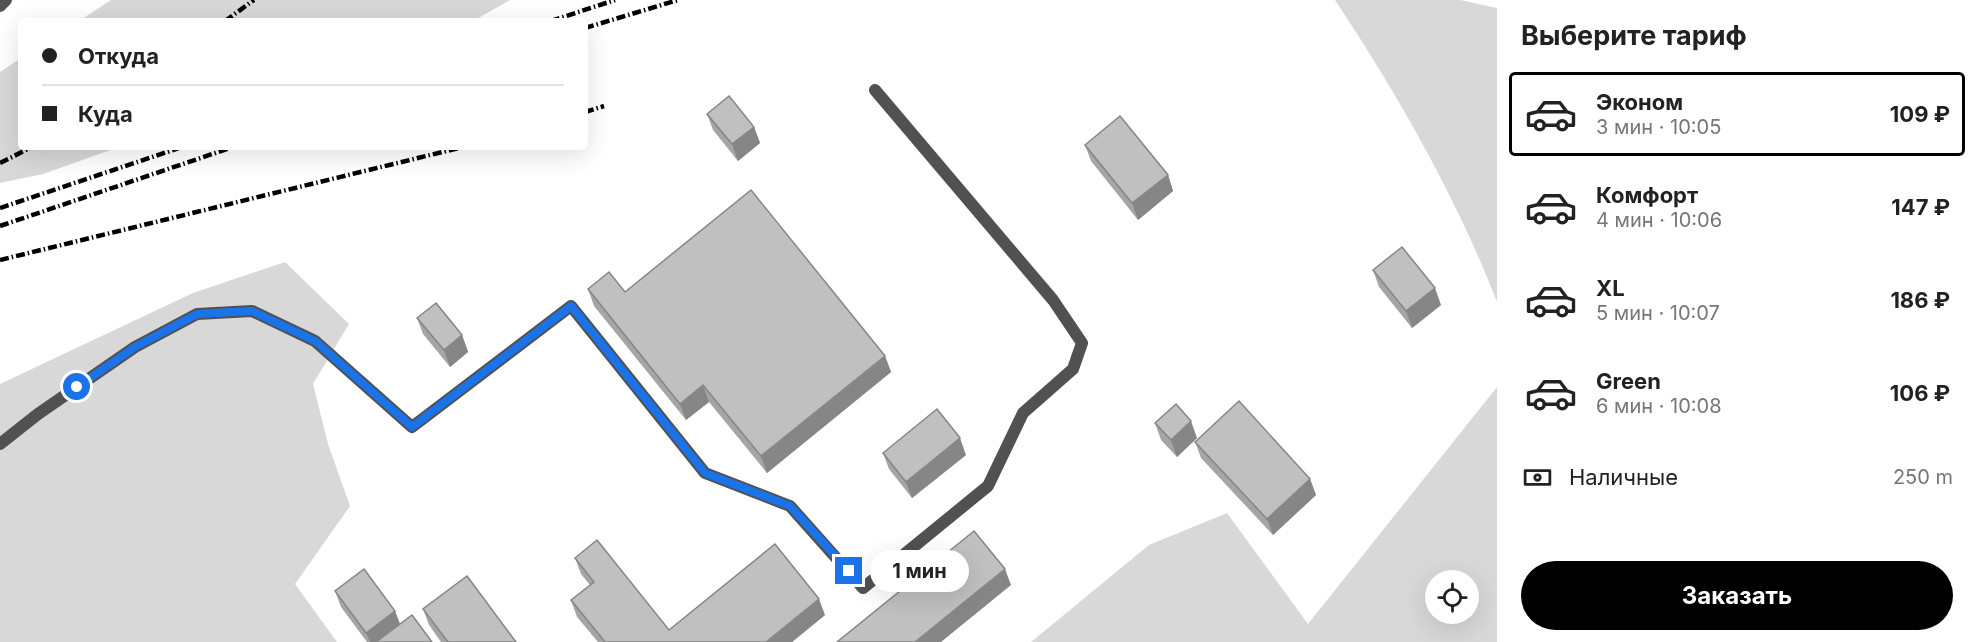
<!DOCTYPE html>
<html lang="ru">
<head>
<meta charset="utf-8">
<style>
  body { margin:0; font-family:Inter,sans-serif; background:#f6f6f6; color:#222; height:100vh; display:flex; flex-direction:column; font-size:22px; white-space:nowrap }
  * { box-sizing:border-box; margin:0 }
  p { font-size:20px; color:#767676 }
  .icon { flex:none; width:33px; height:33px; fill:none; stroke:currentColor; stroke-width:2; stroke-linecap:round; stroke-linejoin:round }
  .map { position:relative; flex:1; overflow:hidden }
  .side { display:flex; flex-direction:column; background:#fff; width:480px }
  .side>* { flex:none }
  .guide { position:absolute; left:18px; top:18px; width:570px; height:132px; border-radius:6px; box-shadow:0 6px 24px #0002; display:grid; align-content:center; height:132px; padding:0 24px; background:#fff }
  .buttons { position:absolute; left:1425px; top:570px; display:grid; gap:12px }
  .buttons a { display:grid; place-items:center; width:54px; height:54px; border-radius:50%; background:#fff; box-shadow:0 6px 24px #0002; font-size:30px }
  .end { position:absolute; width:27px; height:27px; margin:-14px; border:8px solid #1a73e8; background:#fff; box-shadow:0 0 0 3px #fff }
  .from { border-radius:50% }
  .bubble { position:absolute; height:42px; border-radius:21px; background:#fff; box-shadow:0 6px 24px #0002; font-size:20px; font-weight:700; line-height:42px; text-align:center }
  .guide b { display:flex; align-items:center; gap:21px; height:57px; font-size:22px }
  .guide b+b { border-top:2px solid #e0e0e0 }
  .guide i { width:15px; height:15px; background:#222 }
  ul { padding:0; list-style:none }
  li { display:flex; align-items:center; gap:18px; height:84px; margin:0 12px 9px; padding:0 12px; border:3px solid transparent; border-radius:6px }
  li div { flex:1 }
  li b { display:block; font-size:22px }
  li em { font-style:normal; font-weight:700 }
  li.selected { border-color:#000 }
  li>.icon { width:54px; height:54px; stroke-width:1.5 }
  h2 { padding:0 24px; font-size:27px; line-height:72px }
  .pay { display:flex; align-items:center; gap:15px; height:66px; padding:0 24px; font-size:22px }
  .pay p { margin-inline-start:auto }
  .primary-button { display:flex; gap:12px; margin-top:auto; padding:12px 24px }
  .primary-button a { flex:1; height:69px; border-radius:36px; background:#000; color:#fff; font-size:24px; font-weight:700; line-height:69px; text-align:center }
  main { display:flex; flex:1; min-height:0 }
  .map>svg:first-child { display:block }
  .green { fill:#d8d8d8; fill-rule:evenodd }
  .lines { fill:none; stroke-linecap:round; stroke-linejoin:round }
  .lane { stroke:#515151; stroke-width:12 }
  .street { stroke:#515151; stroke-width:12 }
  .rail { stroke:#000; stroke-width:4.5; stroke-dasharray:9 3 1.5 3; stroke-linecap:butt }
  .wall { fill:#a5a5a5 }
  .shaded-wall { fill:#868686 }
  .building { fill:#c0c0c0; stroke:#868686; stroke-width:1.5 }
  .route { stroke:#1a73e8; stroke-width:8 }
</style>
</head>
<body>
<main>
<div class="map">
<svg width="1497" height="642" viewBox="0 0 1497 642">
  <rect width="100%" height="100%" fill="#fff"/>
  <g class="green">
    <path d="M111,0H510L473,21H79Z"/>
    <path d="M1335,0H1460L1497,8V302C1456,196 1398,95 1335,0Z"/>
    <path d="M21,58V147H119L43,174L0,183V72Z"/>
    <path d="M285,262L349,324L313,384L328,444L350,506L295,584L337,642H0V384L193,293Z"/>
    <path d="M1497,387V642H1031L1149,545L1227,513L1308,624ZM1436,580H1468V614H1436Z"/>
  </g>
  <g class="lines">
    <path class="lane" d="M0,444L38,414L135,347L197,314L252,311L315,341L412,427L571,306L705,473L790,506L863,588L988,486L1023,413L1073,369L1082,343L1053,300L875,90"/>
    <path class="street" d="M0,6L6,0"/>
    <g class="rail">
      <path d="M225,21L254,0"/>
      <path d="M551,21L615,0"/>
      <path d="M585,28L678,0"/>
      <path d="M585,112L604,106"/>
      <path d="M0,163L32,147"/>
      <path d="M0,208L182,147"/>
      <path d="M0,226L233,147"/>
      <path d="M0,260L463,147"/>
    </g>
  </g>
  <g class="wall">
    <path d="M707,114L754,127L760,143L738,161L713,130Z"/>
    <path d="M1085,145L1168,175L1173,191L1138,220L1091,161Z"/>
    <path d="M1373,270L1441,305L1412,328L1379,287Z"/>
    <path d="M588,289L625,292L885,356L891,372L767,473L709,402L686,420L594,306Z"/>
    <path d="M417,318L462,335L468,352L450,367L423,334Z"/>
    <path d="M1155,423L1197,438L1177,457L1161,440Z"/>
    <path d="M1195,442L1310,479L1316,495L1273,535L1201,458Z"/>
    <path d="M883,453L966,455L912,498L889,469Z"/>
    <path d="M575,558L669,630L825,615L792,642H598L577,617L571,600L590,585L581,574Z"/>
    <path d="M335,591L395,611L400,624L432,642H367L341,607Z"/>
    <path d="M423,609L516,642H441L429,625Z"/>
  </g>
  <g class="shaded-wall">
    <path d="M754,127L760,143L738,161L732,144Z"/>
    <path d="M1168,175L1173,191L1138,220L1132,203Z"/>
    <path d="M1435,288L1441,305L1412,328L1406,311Z"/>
    <path d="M462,335L468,352L450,367L444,350Z"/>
    <path d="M885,356L891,372L767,473L761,456Z"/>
    <path d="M703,385L709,402L686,420L680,404Z"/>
    <path d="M1191,421L1197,438L1177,457L1171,440Z"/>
    <path d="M960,438L966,455L912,498L906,482Z"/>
    <path d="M1310,479L1316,495L1273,535L1267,519Z"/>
    <path d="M1005,569L1011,585L941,642H915Z"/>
    <path d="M819,599L825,615L792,642H766Z"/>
    <path d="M395,611L401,627L382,642H370L366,633Z"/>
  </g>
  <g class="building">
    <path d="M729,96L754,127L732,144L707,114Z"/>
    <path d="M1120,116L1168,175L1132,203L1085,145Z"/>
    <path d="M751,190L885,356L761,456L703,385L680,404L588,289L609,272L625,292Z"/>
    <path d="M1402,247L1435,288L1406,311L1373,270Z"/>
    <path d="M436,303L462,335L444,350L417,318Z"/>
    <path d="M1239,401L1310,479L1267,519L1195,442Z"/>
    <path d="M1176,404L1191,421L1171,440L1155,423Z"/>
    <path d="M937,409L960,438L906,482L883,453Z"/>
    <path d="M974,531L1005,569L915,642H837Z"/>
    <path d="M597,540L669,630L775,544L819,599L766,642H605L571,600L594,582L575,558Z"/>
    <path d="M364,569L395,611L366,633L335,591Z"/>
    <path d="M467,576L516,642H448L423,609Z"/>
    <path d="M412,615L432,642H376Z"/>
  </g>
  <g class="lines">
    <path class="route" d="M77,387L135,347L197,314L252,311L315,341L412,427L571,306L705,473L790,506L849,571"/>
  </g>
</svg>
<div class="buttons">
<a><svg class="icon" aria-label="locate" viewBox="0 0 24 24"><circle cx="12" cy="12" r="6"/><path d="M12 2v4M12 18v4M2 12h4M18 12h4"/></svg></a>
</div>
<i class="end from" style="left:77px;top:387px"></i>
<i class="end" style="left:849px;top:571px"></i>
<div class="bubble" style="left:870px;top:550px;width:99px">1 мин</div>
<div class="guide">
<b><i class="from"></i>Откуда</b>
<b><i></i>Куда</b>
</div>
</div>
<section class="side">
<h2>Выберите тариф</h2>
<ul>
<li class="selected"><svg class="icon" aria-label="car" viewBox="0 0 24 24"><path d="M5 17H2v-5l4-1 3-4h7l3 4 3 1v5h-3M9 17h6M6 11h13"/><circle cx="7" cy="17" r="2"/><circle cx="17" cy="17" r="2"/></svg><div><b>Эконом</b><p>3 мин · 10:05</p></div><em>109 ₽</em></li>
<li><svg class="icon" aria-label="car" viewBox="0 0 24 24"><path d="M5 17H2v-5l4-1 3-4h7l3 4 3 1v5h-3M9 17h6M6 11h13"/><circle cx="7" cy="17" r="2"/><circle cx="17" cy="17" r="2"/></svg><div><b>Комфорт</b><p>4 мин · 10:06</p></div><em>147 ₽</em></li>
<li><svg class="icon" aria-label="car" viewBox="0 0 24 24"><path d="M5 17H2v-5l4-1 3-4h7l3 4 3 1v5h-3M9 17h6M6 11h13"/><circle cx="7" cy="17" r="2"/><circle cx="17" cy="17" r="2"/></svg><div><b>XL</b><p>5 мин · 10:07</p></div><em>186 ₽</em></li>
<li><svg class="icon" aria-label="car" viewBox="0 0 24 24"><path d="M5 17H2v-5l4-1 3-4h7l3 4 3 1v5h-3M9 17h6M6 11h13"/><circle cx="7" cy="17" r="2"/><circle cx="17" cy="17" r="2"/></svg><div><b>Green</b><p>6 мин · 10:08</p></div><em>106 ₽</em></li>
</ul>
<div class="pay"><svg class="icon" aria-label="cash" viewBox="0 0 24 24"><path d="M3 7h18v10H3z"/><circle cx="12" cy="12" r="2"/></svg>Наличные<p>250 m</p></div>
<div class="primary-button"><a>Заказать</a></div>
</section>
</main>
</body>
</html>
